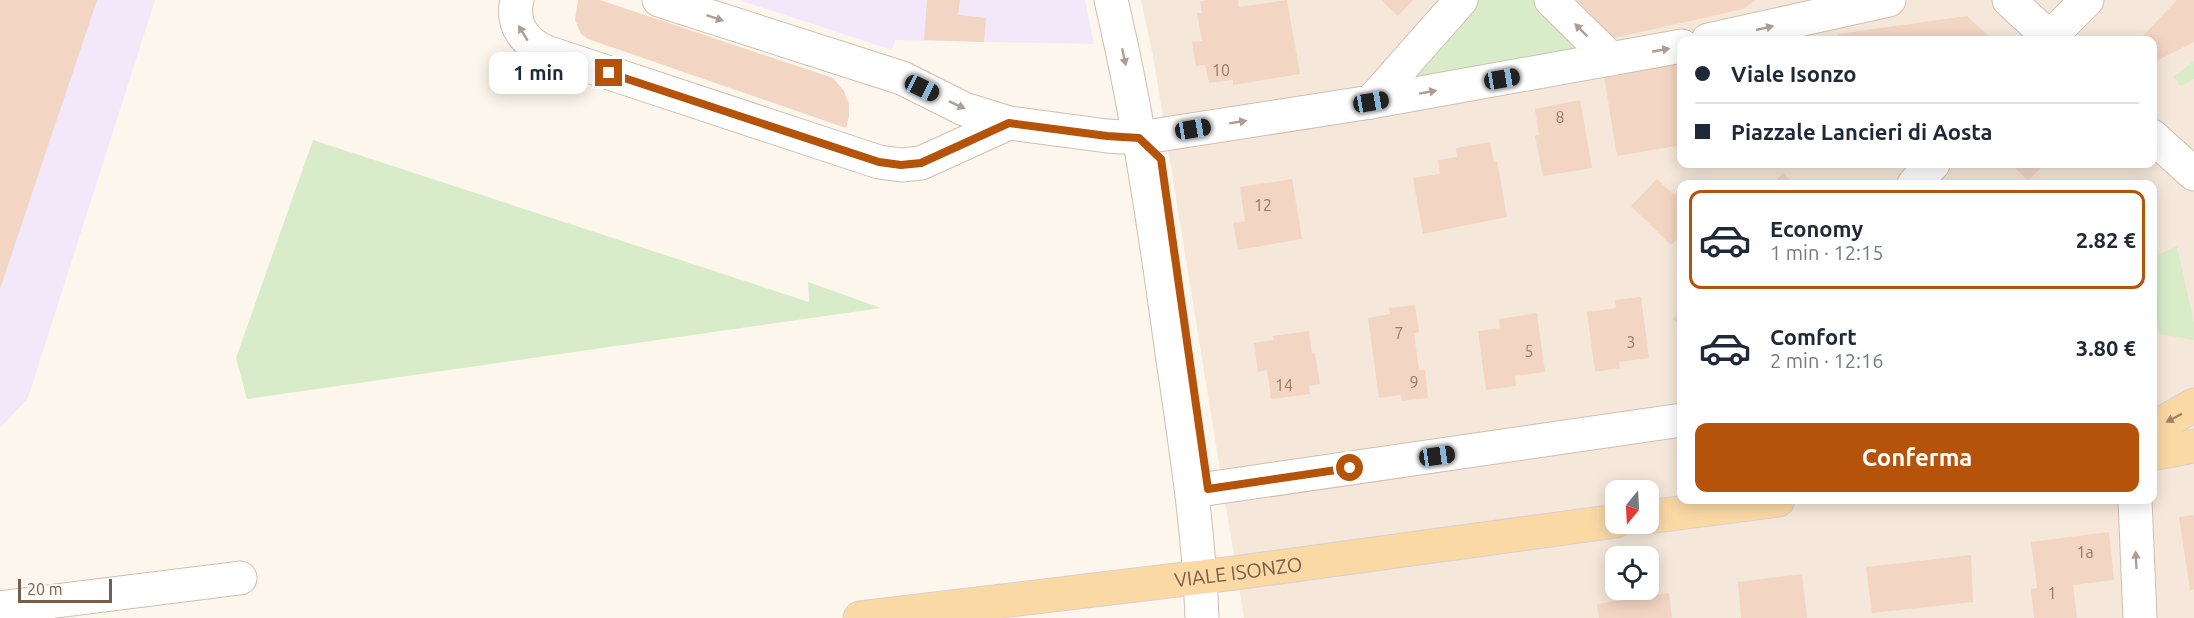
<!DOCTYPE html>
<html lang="it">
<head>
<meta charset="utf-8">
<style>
  body { margin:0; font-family:Ubuntu,sans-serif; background:#f6f6f7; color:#1f2937; height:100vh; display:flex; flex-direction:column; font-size:22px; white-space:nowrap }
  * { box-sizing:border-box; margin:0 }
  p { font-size:20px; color:#747a83 }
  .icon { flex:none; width:33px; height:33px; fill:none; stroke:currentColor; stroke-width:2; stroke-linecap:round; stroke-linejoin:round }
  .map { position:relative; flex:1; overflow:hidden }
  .sheet { position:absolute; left:1677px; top:180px; width:480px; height:324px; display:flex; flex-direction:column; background:#fff; border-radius:12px; box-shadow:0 3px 15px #0003 }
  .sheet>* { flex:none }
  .guide { position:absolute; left:1677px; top:36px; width:480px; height:132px; border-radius:12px; box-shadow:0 3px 15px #0003; display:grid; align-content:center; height:132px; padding:0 18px; background:#fff }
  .needle { width:39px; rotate:198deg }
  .buttons { position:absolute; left:1605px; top:480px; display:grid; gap:12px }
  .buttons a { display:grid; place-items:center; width:54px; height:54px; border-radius:12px; background:#fff; box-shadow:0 3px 15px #0003; font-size:30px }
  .scale { position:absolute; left:18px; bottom:15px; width:94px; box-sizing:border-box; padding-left:6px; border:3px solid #7a5c4d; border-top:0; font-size:16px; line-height:21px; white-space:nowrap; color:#7a5c4d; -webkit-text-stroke:4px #fffaf3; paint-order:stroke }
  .end { position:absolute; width:27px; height:27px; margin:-14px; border:8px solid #b45309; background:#fff; box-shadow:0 0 0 3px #fff }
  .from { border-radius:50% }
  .bubble { position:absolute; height:42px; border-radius:12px; background:#fff; box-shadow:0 3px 15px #0003; font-size:20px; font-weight:700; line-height:42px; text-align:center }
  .car { position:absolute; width:18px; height:36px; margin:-18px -9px; border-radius:8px; box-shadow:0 0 4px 2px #0007; background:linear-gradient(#222 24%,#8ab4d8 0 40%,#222 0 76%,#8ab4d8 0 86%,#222 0) }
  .guide b { display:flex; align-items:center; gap:21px; height:57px; font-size:22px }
  .guide b+b { border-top:2px solid #e0e1e3 }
  .guide i { width:15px; height:15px; background:#1f2937 }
  ul { padding:10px 0 0; list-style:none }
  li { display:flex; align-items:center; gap:18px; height:99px; margin:0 12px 9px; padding:0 6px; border:3px solid transparent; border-radius:12px }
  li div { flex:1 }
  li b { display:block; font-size:22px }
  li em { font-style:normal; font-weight:700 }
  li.current { border-color:#b45309 }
  li>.icon { width:54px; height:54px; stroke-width:1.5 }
  .cta { display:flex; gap:12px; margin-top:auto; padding:12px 18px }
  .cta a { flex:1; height:69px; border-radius:12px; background:#b45309; color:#fff; font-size:24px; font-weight:700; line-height:69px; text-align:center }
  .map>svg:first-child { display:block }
  .residential { fill:#f5e8da; fill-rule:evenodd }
  .education { fill:#f3e8fa }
  .green { fill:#d8ecc9 }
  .building { fill:#f3d5c3 }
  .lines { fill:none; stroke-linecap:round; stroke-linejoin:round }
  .minor-casing { stroke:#d1beb0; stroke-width:35 }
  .major-casing { stroke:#dad1cd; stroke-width:35 }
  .minor { stroke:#fff; stroke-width:33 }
  .major { stroke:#fbd9a5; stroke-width:33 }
  .oneway { fill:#af9d94 }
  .oneway2 { fill:#a18267 }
  .route { stroke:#b45309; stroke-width:8 }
  .labels { text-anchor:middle; stroke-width:4.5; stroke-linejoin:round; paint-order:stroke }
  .number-label { font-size:16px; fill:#987a6a }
  .street-label { font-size:20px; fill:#7a5c4d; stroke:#fffaf3 }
</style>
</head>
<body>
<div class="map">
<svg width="2194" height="618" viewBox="0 0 2194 618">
  <rect width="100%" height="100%" fill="#fdf6ec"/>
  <path class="residential" d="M1141,0H2194V618H1244L1153,56ZM1682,40H2152V164H1682ZM1682,184H2152V500H1682ZM1616,490H1648V524H1616ZM1616,556H1648V590H1616Z"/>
  <g class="education">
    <path d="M0,0H155L28,398L0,428Z"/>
    <path d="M739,0H1085L1094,44L895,40L892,50Z"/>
  </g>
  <g class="green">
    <path d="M1461,0H1551L1611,59L1371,102Z"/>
    <path d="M2194,61V79L2181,86L2173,77Z"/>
    <path d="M313,140L809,302L808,282L881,308L247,399L236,358Z"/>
    <path d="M2177,246L2194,323V340L2160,334L2153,320V257Z"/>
  </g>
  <g class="building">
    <path d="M0,0H97L0,289Z"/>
    <path d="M578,0H600L833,78L844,91L849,104V116L846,128L588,39L581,34L575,20Z"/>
    <path d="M927,0H960L958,15L986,18L984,42L924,40Z"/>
    <path d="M1208,0H1238L1239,7L1287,0L1300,74L1233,85V80L1209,83L1205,65L1196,66L1192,42L1202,41L1197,13H1202L1200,2Z"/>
    <path d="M1381,0H1413L1398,16Z"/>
    <path d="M1577,0H1756L1743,9L1614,38Z"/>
    <path d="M2177,0H2194V42L2152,63V40H2139Z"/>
    <path d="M1967,16L1993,40H1839L1838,34Z"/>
    <path d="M1682,63V145L1617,156L1604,76Z"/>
    <path d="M1580,100L1592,168L1543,176L1535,136L1539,135L1535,109Z"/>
    <path d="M1490,142L1494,162L1497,161L1507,217L1423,234L1413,178L1440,174L1438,160L1457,157L1456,148Z"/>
    <path d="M2011,164H2045L2028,181Z"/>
    <path d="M1783,173L1794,184H1772Z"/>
    <path d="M1292,179L1302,239L1238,250L1233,223L1245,221L1240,187Z"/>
    <path d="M1657,179L1674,195L1682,187V234L1671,245L1631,206Z"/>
    <path d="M1641,297L1649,358L1619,362L1620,368L1595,372L1587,312L1616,308L1615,300Z"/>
    <path d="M1415,305L1419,332L1414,333L1419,370H1425L1428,398L1402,401L1401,395L1379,398L1368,318L1390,314L1389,308Z"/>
    <path d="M1682,309V327L1673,319Z"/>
    <path d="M1537,313L1545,372L1515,376L1516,386L1486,390L1478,331L1500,328L1499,319Z"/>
    <path d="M1309,331L1312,354L1315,353L1320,384L1309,386L1310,394L1271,399L1267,370L1258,372L1254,343L1274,340L1273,336Z"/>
    <path d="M2194,515V589L2190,590L2179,517Z"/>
    <path d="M2109,532L2114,580L2073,585L2077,618H2034L2031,589L2037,588L2031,542Z"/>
    <path d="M1971,555L1973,602L1872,613L1866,567Z"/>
    <path d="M1802,574L1807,618H1741L1738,582Z"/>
    <path d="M1669,593L1672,618H1599L1597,604Z"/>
  </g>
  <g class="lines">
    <defs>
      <g id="minor">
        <path d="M517,0C511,24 524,42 546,52L879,162L901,165L921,163L1009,123"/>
        <path d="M659,0L902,78L964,109L1009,123L1107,136L1139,138L1371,102L1682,46"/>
        <path d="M1111,0C1138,114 1155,230 1171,346C1184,436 1199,527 1202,618"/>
        <path d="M1551,0L1611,59"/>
        <path d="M2009,0L2052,40"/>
        <path d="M1708,40L1889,0"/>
        <path d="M2047,40L2087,0"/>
        <path d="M1371,102L1461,0"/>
        <path d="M2152,136L2194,174"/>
        <path d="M1914,184L1933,164"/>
        <path d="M1192,491L1682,420"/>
        <path d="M2135,500L2140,618"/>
        <path d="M0,608L240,578"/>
      </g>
      <g id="major">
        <path d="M2152,429L2194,405"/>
        <path d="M2152,454L2194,446"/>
        <path d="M1648,517L1778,500"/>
        <path id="s1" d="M860,618L1235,573L1616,521"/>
      </g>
    </defs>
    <use href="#minor" class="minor-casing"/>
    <use href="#major" class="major-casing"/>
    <use href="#minor" class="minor"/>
    <use href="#major" class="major"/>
  </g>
  <defs><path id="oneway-solid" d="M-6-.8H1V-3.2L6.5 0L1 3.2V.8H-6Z" transform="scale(1.5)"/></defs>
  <g class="oneway">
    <use href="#oneway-solid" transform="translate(715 18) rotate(18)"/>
    <use href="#oneway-solid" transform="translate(1765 28) rotate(-13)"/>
    <use href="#oneway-solid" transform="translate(1581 30) rotate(-135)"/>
    <use href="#oneway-solid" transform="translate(523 33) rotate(-121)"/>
    <use href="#oneway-solid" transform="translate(1661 50) rotate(-11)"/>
    <use href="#oneway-solid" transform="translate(1124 57) rotate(78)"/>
    <use href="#oneway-solid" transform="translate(1428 92) rotate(-10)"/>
    <use href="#oneway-solid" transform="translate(957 105) rotate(25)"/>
    <use href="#oneway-solid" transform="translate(1238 122) rotate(-9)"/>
    <use href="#oneway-solid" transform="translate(2136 560) rotate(-93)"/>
  </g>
  <use class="oneway2" href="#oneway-solid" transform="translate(2174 418) rotate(152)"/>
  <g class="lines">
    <path class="route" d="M609,73L879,162L901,165L921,163L1009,123L1107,136L1139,138L1161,159L1208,489L1350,468"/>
  </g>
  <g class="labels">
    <g class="number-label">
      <text x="1221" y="76">10</text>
      <text x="1560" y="123">8</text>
      <text x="1263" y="211">12</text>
      <text x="1399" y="339">7</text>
      <text x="1631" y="348">3</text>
      <text x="1529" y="357">5</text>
      <text x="1414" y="388">9</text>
      <text x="1284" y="391">14</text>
      <text x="2085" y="558">1a</text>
      <text x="2052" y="599">1</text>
    </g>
    <g class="street-label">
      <text dy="7" stroke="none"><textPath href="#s1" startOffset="381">VIALE ISONZO</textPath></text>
    </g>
  </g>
</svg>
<div class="buttons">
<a><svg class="needle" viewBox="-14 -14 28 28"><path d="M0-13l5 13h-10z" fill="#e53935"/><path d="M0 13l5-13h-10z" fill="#747a83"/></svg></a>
<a><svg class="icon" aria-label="locate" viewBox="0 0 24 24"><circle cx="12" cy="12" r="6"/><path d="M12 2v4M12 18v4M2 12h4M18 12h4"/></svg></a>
</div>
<div class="scale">20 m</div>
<i class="end from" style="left:1350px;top:468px"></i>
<i class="end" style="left:609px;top:73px"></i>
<div class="bubble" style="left:489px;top:52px;width:99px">1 min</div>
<i class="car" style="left:1502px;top:79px;rotate:80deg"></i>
<i class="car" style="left:922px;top:88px;rotate:116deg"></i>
<i class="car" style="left:1371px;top:102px;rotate:80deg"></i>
<i class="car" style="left:1193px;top:129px;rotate:81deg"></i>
<i class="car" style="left:1437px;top:456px;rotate:82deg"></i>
<div class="guide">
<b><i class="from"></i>Viale Isonzo</b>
<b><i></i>Piazzale Lancieri di Aosta</b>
</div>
<section class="sheet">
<ul>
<li class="current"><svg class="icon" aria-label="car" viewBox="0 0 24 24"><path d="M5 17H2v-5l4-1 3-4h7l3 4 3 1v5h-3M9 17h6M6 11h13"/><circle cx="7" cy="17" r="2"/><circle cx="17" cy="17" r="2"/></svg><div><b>Economy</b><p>1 min · 12:15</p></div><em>2.82 €</em></li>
<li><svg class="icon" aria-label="car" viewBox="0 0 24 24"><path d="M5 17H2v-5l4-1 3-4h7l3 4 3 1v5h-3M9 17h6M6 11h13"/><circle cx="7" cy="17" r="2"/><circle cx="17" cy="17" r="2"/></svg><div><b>Comfort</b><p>2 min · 12:16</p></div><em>3.80 €</em></li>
</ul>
<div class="cta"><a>Conferma</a></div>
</section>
</div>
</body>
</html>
